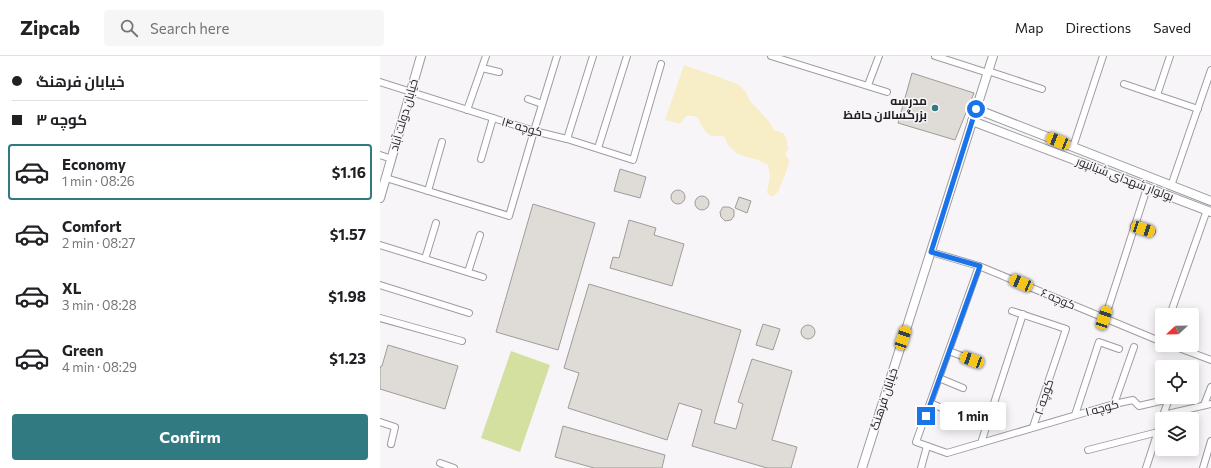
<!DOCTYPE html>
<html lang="en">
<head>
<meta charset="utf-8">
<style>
  body { margin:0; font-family:Commissioner,Cairo,sans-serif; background:#f6f6f6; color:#202124; height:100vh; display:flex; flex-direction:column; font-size:15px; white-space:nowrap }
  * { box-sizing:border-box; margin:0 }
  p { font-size:13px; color:#757577 }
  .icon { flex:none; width:22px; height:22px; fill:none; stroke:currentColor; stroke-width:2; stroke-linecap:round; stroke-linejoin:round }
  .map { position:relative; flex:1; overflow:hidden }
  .side { display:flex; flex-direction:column; background:#fff; width:380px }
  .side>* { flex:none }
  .top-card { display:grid; align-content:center; height:88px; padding:0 12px; background:#fff }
  .needle { width:26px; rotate:248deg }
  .fabs { position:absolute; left:775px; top:252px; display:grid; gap:8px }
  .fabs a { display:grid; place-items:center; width:44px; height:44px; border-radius:4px; background:#fff; box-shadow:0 2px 10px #0003; font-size:20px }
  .end { position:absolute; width:18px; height:18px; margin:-9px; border:5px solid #1a73e8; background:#fff; box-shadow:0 0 0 2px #fff }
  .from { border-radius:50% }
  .bubble { position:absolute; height:28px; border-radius:4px; background:#fff; box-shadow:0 2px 10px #0003; font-size:13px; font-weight:700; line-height:28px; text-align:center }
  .car { position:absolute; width:12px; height:24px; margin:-12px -6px; border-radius:5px; box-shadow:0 0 3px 1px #0007; background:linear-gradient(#f5c518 24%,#345 0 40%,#f5c518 0 76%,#345 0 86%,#f5c518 0) }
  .top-card b { display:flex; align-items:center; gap:14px; height:38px; font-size:15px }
  .top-card b+b { border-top:1px solid #e0e0e0 }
  .top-card i { width:10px; height:10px; background:#202124 }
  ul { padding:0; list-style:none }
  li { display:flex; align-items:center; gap:12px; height:56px; margin:0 8px 6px; padding:0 4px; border:2px solid transparent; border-radius:4px }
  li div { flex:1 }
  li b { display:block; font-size:15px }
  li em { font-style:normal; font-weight:700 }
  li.current { border-color:#327a81 }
  li>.icon { width:36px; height:36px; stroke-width:1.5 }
  .primary-button { display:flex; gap:8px; margin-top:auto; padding:8px 12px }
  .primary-button a { flex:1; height:46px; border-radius:4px; background:#327a81; color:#fff; font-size:16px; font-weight:700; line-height:46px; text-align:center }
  header { display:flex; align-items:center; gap:24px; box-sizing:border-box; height:56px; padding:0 20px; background:#fff; border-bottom:1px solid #e0e0e0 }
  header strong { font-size:19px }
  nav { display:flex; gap:22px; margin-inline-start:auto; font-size:14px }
  .search { width:280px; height:36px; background:#f6f6f6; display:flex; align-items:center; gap:10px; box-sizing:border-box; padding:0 14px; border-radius:4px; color:#757577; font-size:15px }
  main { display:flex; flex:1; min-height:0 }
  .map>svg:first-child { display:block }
  .green { fill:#d3e09f }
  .sand { fill:#f7edc7 }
  .building { fill:#dfdcd8; stroke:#9e9c98 }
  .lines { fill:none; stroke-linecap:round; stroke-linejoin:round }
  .street-casing { stroke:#9e9ca0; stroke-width:8 }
  .secondary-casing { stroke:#9e9ca0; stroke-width:10 }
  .street { stroke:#fff; stroke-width:6 }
  .secondary { stroke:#fff; stroke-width:8 }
  .route { stroke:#1a73e8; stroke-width:5 }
  .poi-dot { fill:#327a81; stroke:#f8f5f9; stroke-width:1.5 }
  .labels { text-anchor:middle; stroke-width:3; stroke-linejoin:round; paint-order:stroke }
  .poi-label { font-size:12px; font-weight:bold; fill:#201f20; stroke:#f8f5f9; text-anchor:end }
  .street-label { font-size:12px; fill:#201f20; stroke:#f8f5f9 }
</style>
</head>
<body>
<header>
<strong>Zipcab</strong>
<div class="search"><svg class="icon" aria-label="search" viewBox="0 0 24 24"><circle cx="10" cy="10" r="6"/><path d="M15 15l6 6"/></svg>Search here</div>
<nav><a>Map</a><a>Directions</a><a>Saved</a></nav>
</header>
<main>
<section class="side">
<div class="top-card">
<b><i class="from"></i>خیابان فرهنگ</b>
<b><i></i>کوچه ۳</b>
</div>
<ul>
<li class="current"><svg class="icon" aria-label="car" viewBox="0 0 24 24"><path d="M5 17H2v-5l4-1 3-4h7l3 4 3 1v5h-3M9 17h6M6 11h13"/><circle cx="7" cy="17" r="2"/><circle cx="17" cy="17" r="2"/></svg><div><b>Economy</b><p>1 min · 08:26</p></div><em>$1.16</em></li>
<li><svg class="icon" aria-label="car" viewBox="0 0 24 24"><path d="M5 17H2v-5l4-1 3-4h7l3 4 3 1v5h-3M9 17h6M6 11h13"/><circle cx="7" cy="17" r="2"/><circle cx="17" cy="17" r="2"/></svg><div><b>Comfort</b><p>2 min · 08:27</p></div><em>$1.57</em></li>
<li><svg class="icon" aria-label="car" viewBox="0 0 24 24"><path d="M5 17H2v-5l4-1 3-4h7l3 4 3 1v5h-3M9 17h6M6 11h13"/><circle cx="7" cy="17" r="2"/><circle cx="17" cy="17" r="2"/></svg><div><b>XL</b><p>3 min · 08:28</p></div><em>$1.98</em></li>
<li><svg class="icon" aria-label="car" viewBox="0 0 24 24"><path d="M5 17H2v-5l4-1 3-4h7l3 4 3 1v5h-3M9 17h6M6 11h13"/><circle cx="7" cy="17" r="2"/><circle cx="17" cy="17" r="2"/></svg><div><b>Green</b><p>4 min · 08:29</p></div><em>$1.23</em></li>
</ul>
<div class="primary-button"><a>Confirm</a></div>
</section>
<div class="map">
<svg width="831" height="412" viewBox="0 0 831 412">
  <rect width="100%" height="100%" fill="#f8f5f9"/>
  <path class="green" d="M131,295L170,309L140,396L101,382Z"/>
  <path class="sand" d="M304,9L358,28L366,36L370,45L388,64L394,74L403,77L406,81L408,93L405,98L409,104L408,111L398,136L392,141L387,137L390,120L388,109L376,103L366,101L356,97L348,89L345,81C340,79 337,81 332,80C325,77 321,69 318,62L313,60H306L300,68L285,64Z"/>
  <g class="building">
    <path d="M532,17L594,37L575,84L518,67Z"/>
    <path d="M240,113L266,121L260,142L234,135Z"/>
    <circle cx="298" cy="141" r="7"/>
    <circle cx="322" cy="147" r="7"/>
    <path d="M359,141L371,145L367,157L355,152Z"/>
    <path d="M153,148L215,167L178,294L116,276Z"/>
    <path d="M343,151H349L354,154V160L351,164L345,165L341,161L340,156Z"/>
    <path d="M249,164L276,172L274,179L304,188L292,230L230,212L233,201L239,202Z"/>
    <path d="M209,228L361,274L334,367L356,373L363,348L358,346L372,303L412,315L392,384L417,391L411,412H387L312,390L322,354L299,347L287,384L188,352L199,317L184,312Z"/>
    <path d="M383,268L400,273L393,294L376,289Z"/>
    <circle cx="428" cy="276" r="7"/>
    <path d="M8,289L78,310L65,353L0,333V313L1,310H2Z"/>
    <path d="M183,370L285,399L282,412H214L175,401Z"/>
  </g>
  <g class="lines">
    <defs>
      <g id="street">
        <path d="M391,0L507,36"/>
        <path d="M555,0L608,17"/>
        <path d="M102,12L119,16"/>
        <path d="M608,15L662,33"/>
        <path d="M0,26L154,75L187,83L253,104L281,8"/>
        <path d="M744,28L818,53"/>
        <path d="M488,29L499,0"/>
        <path d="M777,39L790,0"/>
        <path d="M148,43L162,48"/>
        <path d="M87,54L106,0"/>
        <path d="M187,83L213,0"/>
        <path d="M693,91L723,0"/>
        <path d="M218,92L247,0"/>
        <path d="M0,99L12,103"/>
        <path d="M101,103L113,62"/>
        <path d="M6,122L129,160L154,75L177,0"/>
        <path d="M791,130L831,14"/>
        <path d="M48,135L62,86"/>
        <path d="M754,170L772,176"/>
        <path d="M0,189L103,221"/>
        <path d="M551,196L599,210L782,286"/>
        <path d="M45,203L56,167"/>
        <path d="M599,210L536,386L567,397L734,348L753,344L759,350L789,343"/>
        <path d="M88,216L100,179"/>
        <path d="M0,229L89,257"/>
        <path d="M632,255L686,273L653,371"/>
        <path d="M790,259L827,154"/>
        <path d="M0,262L82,285"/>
        <path d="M725,262L767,132"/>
        <path d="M791,289L831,304"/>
        <path d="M569,295L592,304"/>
        <path d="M559,322L583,332"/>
        <path d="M550,347L571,356"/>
        <path d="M734,348L754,291"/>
        <path d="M824,349L831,331"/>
        <path d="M695,359L719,286L739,293"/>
        <path d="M783,359L831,348"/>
        <path d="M782,362L789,343"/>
        <path d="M0,366L15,371L11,388"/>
        <path d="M601,387L643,258"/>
        <path d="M708,394L778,376"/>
        <path d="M60,407L74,412"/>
        <path d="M541,412L547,390"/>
        <path d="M766,412L782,363"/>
        <path d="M823,412L831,385"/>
      </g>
      <g id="secondary">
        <path d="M596,53L831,145"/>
        <path d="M592,65L831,156"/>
        <path d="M0,142L41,0"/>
        <path d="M482,412L613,0"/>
      </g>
    </defs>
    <use href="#street" class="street-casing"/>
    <use href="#secondary" class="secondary-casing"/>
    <use href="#street" class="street"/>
    <use href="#secondary" class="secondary"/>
  </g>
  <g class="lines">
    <path class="route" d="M546,360L600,210L551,196L596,53"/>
  </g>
  <circle class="poi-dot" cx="555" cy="52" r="4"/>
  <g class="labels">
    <g class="poi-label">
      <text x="547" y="49">مدرسه<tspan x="547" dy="14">بزرگسالان حافظ</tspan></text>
    </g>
    <g class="street-label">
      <text transform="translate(24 59) rotate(-74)" y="4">خیابان دولت آباد</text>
      <text transform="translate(142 71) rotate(16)" y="4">کوچه ۱۴</text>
      <text transform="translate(745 123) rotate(21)" y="4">بولوار شهدای شبانپور</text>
      <text transform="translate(678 243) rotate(23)" y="4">کوچه ۶</text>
      <text transform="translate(664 341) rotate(-72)" y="4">کوچه ۲</text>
      <text transform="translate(504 343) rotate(-72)" y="4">خیابان فرهنگ</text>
      <text transform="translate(722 352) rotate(-15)" y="4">کوچه ۱</text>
    </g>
  </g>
</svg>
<div class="fabs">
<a><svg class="needle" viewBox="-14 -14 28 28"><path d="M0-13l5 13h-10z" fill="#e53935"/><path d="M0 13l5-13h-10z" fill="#757577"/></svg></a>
<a><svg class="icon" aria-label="locate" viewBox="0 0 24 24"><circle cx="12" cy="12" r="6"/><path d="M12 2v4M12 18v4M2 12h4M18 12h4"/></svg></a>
<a><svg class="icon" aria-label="layers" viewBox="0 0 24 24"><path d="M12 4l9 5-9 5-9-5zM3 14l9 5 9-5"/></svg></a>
</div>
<i class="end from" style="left:596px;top:53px"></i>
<i class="end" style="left:546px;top:360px"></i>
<div class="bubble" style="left:560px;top:346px;width:66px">1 min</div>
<i class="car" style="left:678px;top:85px;rotate:292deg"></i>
<i class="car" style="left:763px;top:173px;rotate:108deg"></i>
<i class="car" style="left:641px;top:227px;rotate:293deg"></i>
<i class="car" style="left:724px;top:262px;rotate:18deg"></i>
<i class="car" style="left:523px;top:282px;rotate:18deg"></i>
<i class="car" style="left:592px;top:304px;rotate:290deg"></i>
</div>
</main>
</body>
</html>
